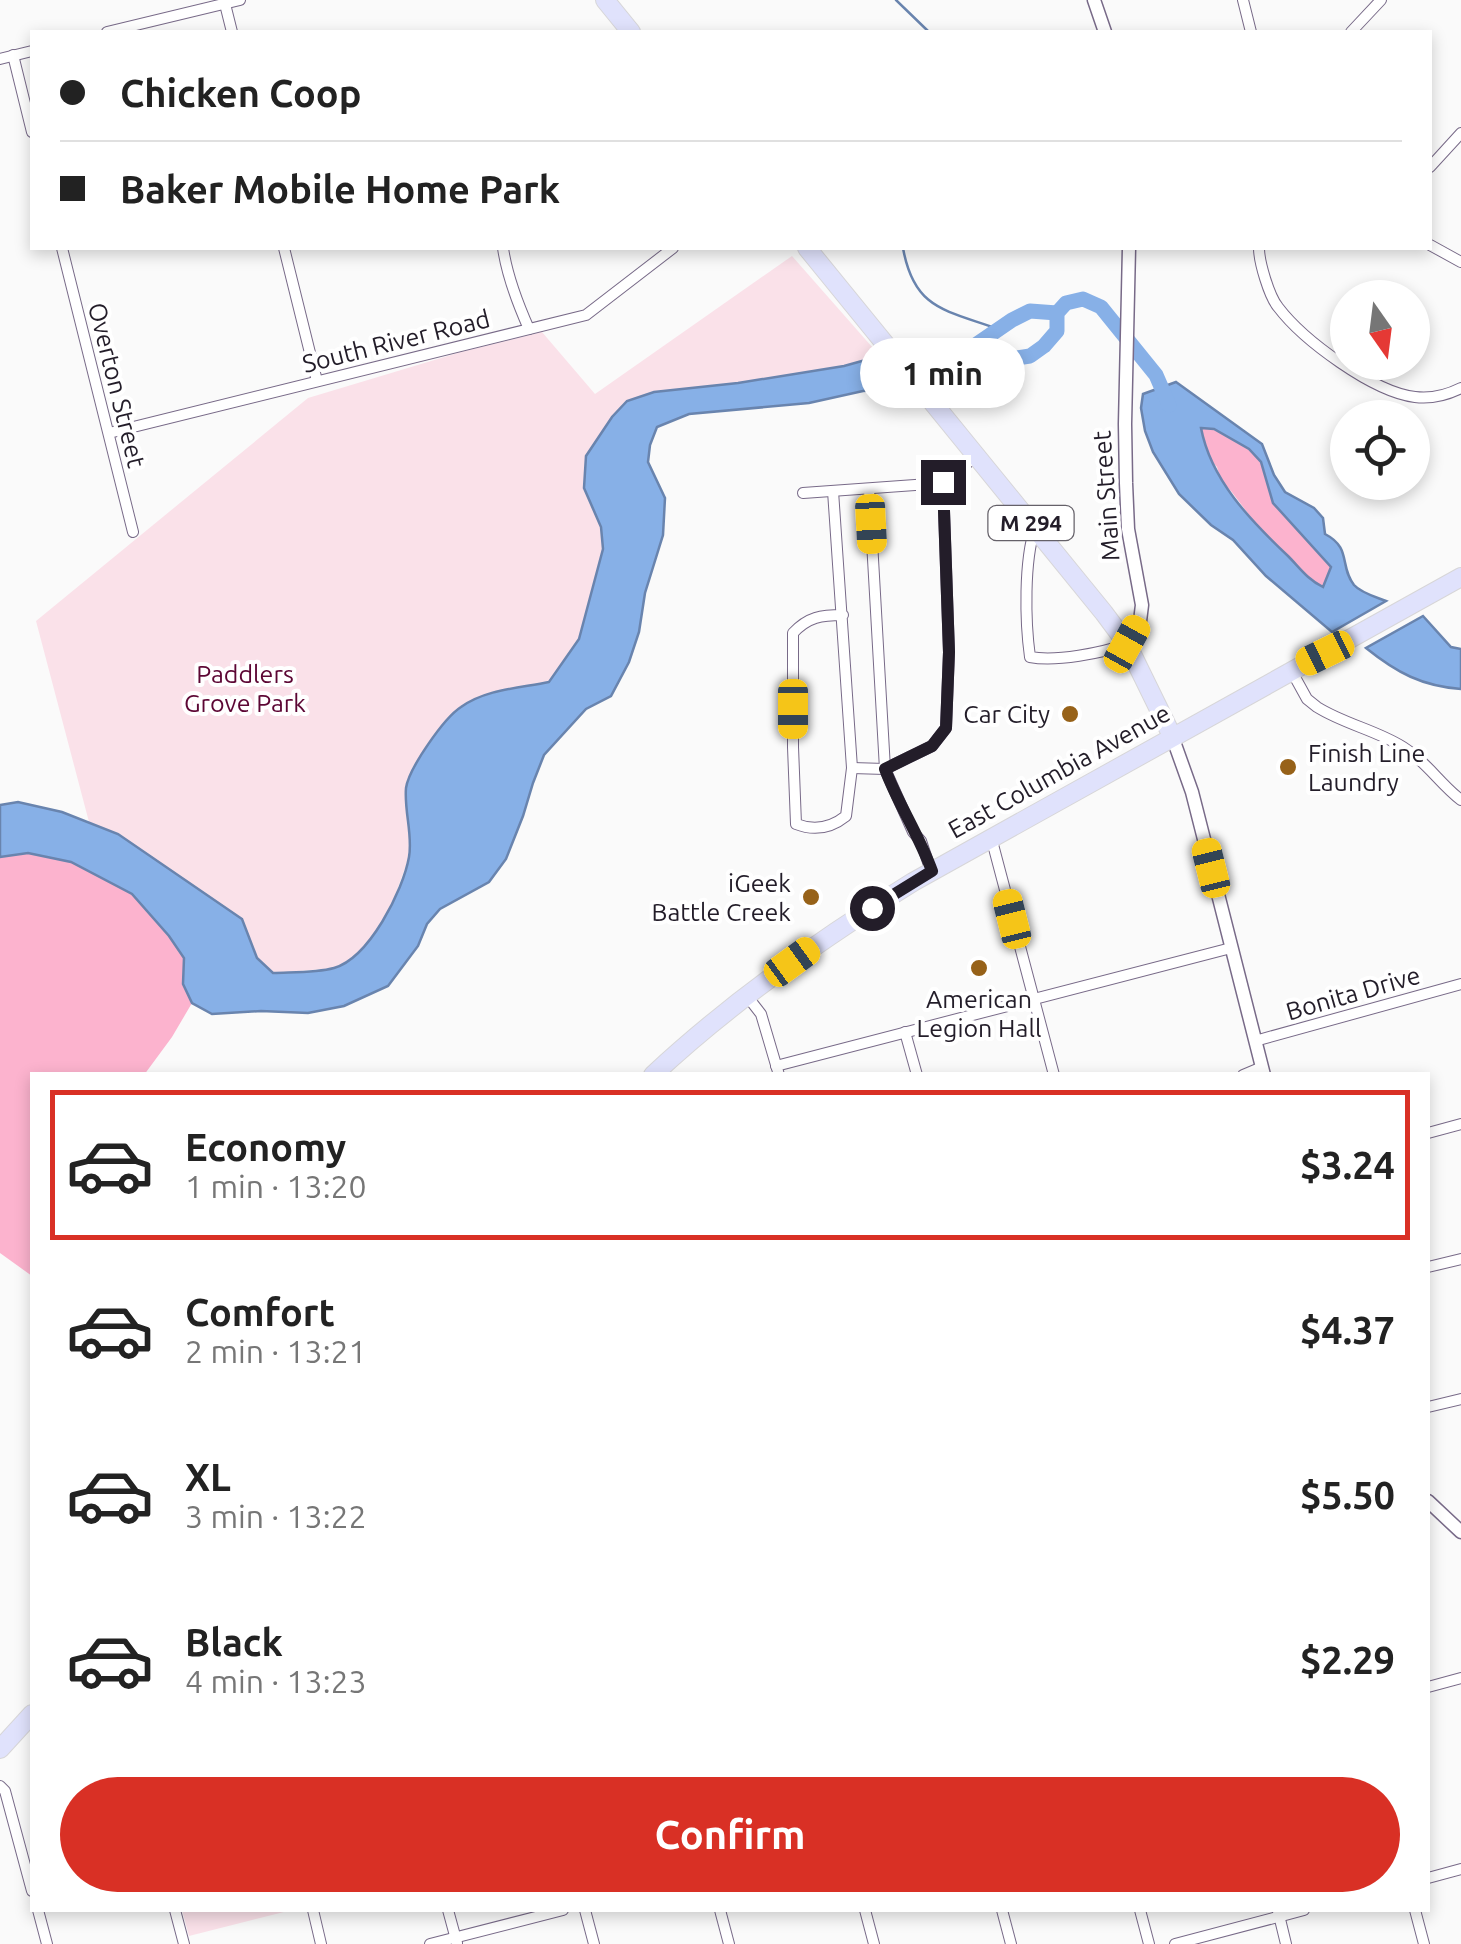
<!DOCTYPE html>
<html lang="en">
<head>
<meta charset="utf-8">
<style>
  body { margin:0; font-family:Ubuntu,sans-serif; background:#f6f6f6; color:#222; height:100vh; display:flex; flex-direction:column; font-size:38px; white-space:nowrap }
  * { box-sizing:border-box; margin:0 }
  p { font-size:32px; color:#767676 }
  .icon { flex:none; width:55px; height:55px; fill:none; stroke:currentColor; stroke-width:2; stroke-linecap:round; stroke-linejoin:round }
  .map { position:relative; flex:1; overflow:hidden }
  .sheet { position:absolute; left:30px; top:1072px; width:1400px; height:840px; display:flex; flex-direction:column; background:#fff; border-radius:0px; box-shadow:0 5px 15px #0003 }
  .sheet>* { flex:none }
  .hud { position:absolute; left:30px; top:30px; width:1402px; height:220px; border-radius:0px; box-shadow:0 5px 15px #0003; display:grid; align-content:center; height:220px; padding:0 30px; background:#fff }
  .needle { width:65px; rotate:166deg }
  .fabs { position:absolute; left:1330px; top:280px; display:grid; gap:20px }
  .fabs a { display:grid; place-items:center; width:100px; height:100px; border-radius:50%; background:#fff; box-shadow:0 5px 15px #0003; font-size:50px }
  .end { position:absolute; width:45px; height:45px; margin:-22px; border:12px solid #231d29; background:#fff; box-shadow:0 0 0 5px #fff }
  .from { border-radius:50% }
  .bubble { position:absolute; height:70px; border-radius:35px; background:#fff; box-shadow:0 5px 15px #0003; font-size:32px; font-weight:600; line-height:70px; text-align:center }
  .car { position:absolute; width:30px; height:60px; margin:-30px -15px; border-radius:12px; box-shadow:0 0 8px 2px #0007; background:linear-gradient(#f5c518 24%,#345 0 40%,#f5c518 0 76%,#345 0 86%,#f5c518 0) }
  .hud b { display:flex; align-items:center; gap:35px; height:95px; font-size:38px }
  .hud b+b { border-top:2px solid #e0e0e0 }
  .hud i { width:25px; height:25px; background:#222 }
  ul { padding:18px 0 0; list-style:none }
  li { display:flex; align-items:center; gap:30px; height:150px; margin:0 20px 15px; padding:0 10px; border:5px solid transparent; border-radius:0px }
  li div { flex:1 }
  li b { display:block; font-size:38px }
  li em { font-style:normal; font-weight:600 }
  li.current { border-color:#d93025 }
  li>.icon { width:90px; height:90px; stroke-width:1.5 }
  .button { display:flex; gap:20px; margin-top:auto; padding:20px 30px }
  .button a { flex:1; height:115px; border-radius:60px; background:#d93025; color:#fff; font-size:40px; font-weight:600; line-height:115px; text-align:center }
  .map>svg:first-child { display:block }
  .green { fill:#fae1e9 }
  .forest { fill:#fcb3ce }
  .water { fill:#87b0e7; stroke:#6984ae; stroke-width:2.5; fill-rule:evenodd }
  .lines { fill:none; stroke-linecap:round; stroke-linejoin:round }
  .stream { stroke:#6984ae; stroke-width:2.5 }
  .river { stroke:#87b0e7; stroke-width:15 }
  .minor-casing { stroke:#786a88; stroke-width:12 }
  .tertiary-casing { stroke:#786a88; stroke-width:15 }
  .primary-casing { stroke:#d7d6d8; stroke-width:20 }
  .minor { stroke:#fff; stroke-width:10 }
  .tertiary { stroke:#fff; stroke-width:12 }
  .primary { stroke:#e0e2fc; stroke-width:18 }
  .route { stroke:#231d29; stroke-width:12 }
  .poi-dot { fill:#976219; stroke:#fff; stroke-width:4 }
  .labels { text-anchor:middle; stroke-width:8; stroke-linejoin:round; paint-order:stroke }
  .shield { fill:#fff; stroke:#656169; stroke-width:2.5 }
  .shield-label { font-size:22px; font-weight:bold; fill:#231d29 }
  .street-label { font-size:25px; fill:#231d29; stroke:#fff }
  .park-label { font-size:25px; fill:#5c0634; stroke:#fff }
  .poi-label { font-size:25px; fill:#231d29; stroke:#fff; text-anchor:end }
</style>
</head>
<body>
<div class="map">
<svg width="1461" height="1944" viewBox="0 0 1461 1944">
  <rect width="100%" height="100%" fill="#fafafa"/>
  <g class="green">
    <path d="M792,256L880,356L844,366L738,383L654,392L627,401L612,417L586,456L584,488L601,527L603,549L579,639L567,659L549,682L461,706L449,717L412,768L406,790L409,815V857L391,907L369,945L337,968L273,973L257,958L242,919L118,834L89,822L36,621L308,398L461,352L542,332L595,394Z"/>
    <path d="M182,1910H292L189,1936Z"/>
  </g>
  <g class="forest">
    <path d="M1201,427L1214,429L1249,449L1261,462L1273,503L1331,567L1322,587L1307,578L1259,528L1231,491L1221,482L1217,467L1210,459Z"/>
    <path d="M27,853L71,862L132,893L169,937L184,959L183,984L192,1003L172,1037L144,1075H32V1276L0,1253V857Z"/>
  </g>
  <g class="water">
    <path d="M880,356L908,388L863,391L809,403L689,414L657,427L650,445L648,462L665,498L663,535L645,593L639,632L629,662L611,696L586,709L544,755L533,783L523,816L506,859L489,882L440,909L427,924L418,946L388,986L344,1006L308,1013L261,1011L212,1014L192,1003L183,984L184,958L169,936L132,894L71,862L28,853L0,857V805L18,802L62,812L118,834L242,919L257,958L273,973C292,972 316,973 334,968C369,958 403,891 409,857C413,835 404,811 406,788C409,768 444,718 461,707C486,689 520,688 549,682L579,639L603,549L601,527L584,488L586,456L612,417L627,401L654,392L738,383L844,366Z"/>
    <path d="M1176,382L1262,444L1274,475L1285,492L1314,508L1323,518L1325,534C1352,548 1339,566 1354,585C1361,593 1376,597 1386,601L1332,632L1266,576L1233,540L1211,525L1179,494L1153,452L1145,431L1141,408L1143,394ZM1201,428L1214,429L1249,449L1261,462L1273,503L1331,567L1323,587C1307,579 1300,568 1288,556C1250,520 1211,480 1201,428Z"/>
    <path d="M1423,616L1451,647L1461,649V689C1422,686 1397,673 1366,648Z"/>
  </g>
  <g class="lines">
    <g class="stream">
      <path d="M896,0L929,32"/>
      <path d="M903,248C914,310 946,310 998,329"/>
    </g>
    <g class="river">
      <path d="M961,355L1012,320L1030,311L1057,313"/>
      <path d="M873,374L932,366L961,355L1003,360L1030,356L1044,346L1057,331V313L1066,303L1083,299L1101,307L1156,375L1169,405"/>
    </g>
    <defs>
      <g id="minor">
        <path d="M1243,0L1251,32"/>
        <path d="M225,4L232,32"/>
        <path d="M107,32L240,0"/>
        <path d="M1351,32L1381,0"/>
        <path d="M13,55L32,132"/>
        <path d="M0,59L32,51"/>
        <path d="M1430,167L1461,133"/>
        <path d="M1430,245L1461,262"/>
        <path d="M62,248L133,532"/>
        <path d="M284,248L317,381"/>
        <path d="M503,248C507,276 517,302 529,329"/>
        <path d="M1259,248C1259,262 1269,296 1278,307C1303,340 1373,392 1415,397C1431,399 1447,395 1461,388"/>
        <path d="M109,433L586,315L673,248"/>
        <path d="M869,489L885,769L913,832L921,841L931,871"/>
        <path d="M833,491L852,768L846,816C831,828 814,831 796,824L793,747V633C808,617 821,615 843,615"/>
        <path d="M803,493L943,483L976,456"/>
        <path d="M1035,528C1024,561 1025,621 1030,657C1056,662 1102,653 1127,644"/>
        <path d="M1291,670L1307,699L1317,707C1344,724 1376,730 1403,747C1426,761 1440,784 1461,800"/>
        <path d="M852,768L885,769L932,746L946,728L949,652L943,483"/>
        <path d="M991,837L1054,1075"/>
        <path d="M747,996L761,1014L779,1075"/>
        <path d="M905,1032L917,1075"/>
        <path d="M1255,1041L1461,984"/>
        <path d="M776,1066L1231,948"/>
        <path d="M1243,1075L1262,1067"/>
        <path d="M1428,1133L1461,1124"/>
        <path d="M1428,1267L1461,1259"/>
        <path d="M1428,1407L1461,1399"/>
        <path d="M1428,1687L1461,1678"/>
        <path d="M0,1786L5,1791L32,1891"/>
        <path d="M1428,1878L1461,1869"/>
        <path d="M38,1910L47,1944"/>
        <path d="M175,1910L184,1944"/>
        <path d="M313,1910L321,1944"/>
        <path d="M448,1910L457,1943"/>
        <path d="M585,1910L594,1944"/>
        <path d="M720,1910L729,1944"/>
        <path d="M865,1910L874,1944"/>
        <path d="M1002,1910L1011,1944"/>
        <path d="M1140,1910L1149,1944"/>
        <path d="M1415,1910L1424,1944"/>
        <path d="M1278,1911L1286,1944"/>
        <path d="M430,1944L563,1910"/>
        <path d="M1175,1944L1304,1910"/>
      </g>
      <g id="tertiary">
        <path d="M1094,0L1105,32"/>
        <path d="M1127,644L1140,621L1142,605L1128,529L1126,483L1125,424L1129,248"/>
        <path d="M1172,736L1192,792L1264,1075"/>
        <path d="M1428,1501L1461,1532"/>
      </g>
      <g id="primary">
        <path d="M605,0L631,32"/>
        <path d="M807,248L1104,613L1127,644L1172,736"/>
        <path d="M653,1075C732,1001 821,939 913,882L1461,577"/>
        <path d="M0,1749L32,1714"/>
      </g>
    </defs>
    <use href="#minor" class="minor-casing"/>
    <use href="#tertiary" class="tertiary-casing"/>
    <use href="#primary" class="primary-casing"/>
    <use href="#minor" class="minor"/>
    <use href="#tertiary" class="tertiary"/>
    <use href="#primary" class="primary"/>
  </g>
  <g class="lines">
    <path class="route" d="M872,908L932,871C919,835 898,804 885,769L932,746L946,728L949,652L943,482"/>
  </g>
  <g class="poi-dot">
    <circle cx="1070" cy="714" r="10"/>
    <circle cx="1288" cy="767" r="10"/>
    <circle cx="811" cy="897" r="10"/>
    <circle cx="979" cy="968" r="10"/>
  </g>
  <g class="labels">
    <rect class="shield" x="988.5" y="506" width="85" height="34" rx="8"/>
    <g class="shield-label">
      <text x="1031" y="531">M 294</text>
    </g>
    <g class="street-label">
      <text transform="translate(396 341) rotate(-14)" y="9">South River Road</text>
      <text transform="translate(117 385) rotate(76)" y="9">Overton Street</text>
      <text transform="translate(1106 496) rotate(-94)" y="9">Main Street</text>
      <text transform="translate(1059 771) rotate(-29)" y="9">East Columbia Avenue</text>
      <text transform="translate(1353 993) rotate(-16)" y="9">Bonita Drive</text>
    </g>
    <g class="park-label">
      <text x="245" y="683">Paddlers<tspan x="245" dy="29">Grove Park</tspan></text>
    </g>
    <g class="poi-label">
      <text x="1050" y="723">Car City</text>
      <text x="1308" y="762" text-anchor="start">Finish Line<tspan x="1308" dy="29">Laundry</tspan></text>
      <text x="791" y="892">iGeek<tspan x="791" dy="29">Battle Creek</tspan></text>
      <text x="979" y="1008" text-anchor="middle">American<tspan x="979" dy="29">Legion Hall</tspan></text>
    </g>
  </g>
</svg>
<div class="fabs">
<a><svg class="needle" viewBox="-14 -14 28 28"><path d="M0-13l5 13h-10z" fill="#e53935"/><path d="M0 13l5-13h-10z" fill="#767676"/></svg></a>
<a><svg class="icon" aria-label="locate" viewBox="0 0 24 24"><circle cx="12" cy="12" r="6"/><path d="M12 2v4M12 18v4M2 12h4M18 12h4"/></svg></a>
</div>
<i class="end from" style="left:872px;top:908px"></i>
<i class="end" style="left:943px;top:482px"></i>
<div class="bubble" style="left:860px;top:338px;width:165px">1 min</div>
<i class="car" style="left:871px;top:524px;rotate:177deg"></i>
<i class="car" style="left:1127px;top:644px;rotate:29deg"></i>
<i class="car" style="left:1325px;top:653px;rotate:244deg"></i>
<i class="car" style="left:793px;top:709px;rotate:180deg"></i>
<i class="car" style="left:1211px;top:868px;rotate:346deg"></i>
<i class="car" style="left:1012px;top:919px;rotate:346deg"></i>
<i class="car" style="left:792px;top:962px;rotate:54deg"></i>
<div class="hud">
<b><i class="from"></i>Chicken Coop</b>
<b><i></i>Baker Mobile Home Park</b>
</div>
<section class="sheet">
<ul>
<li class="current"><svg class="icon" aria-label="car" viewBox="0 0 24 24"><path d="M5 17H2v-5l4-1 3-4h7l3 4 3 1v5h-3M9 17h6M6 11h13"/><circle cx="7" cy="17" r="2"/><circle cx="17" cy="17" r="2"/></svg><div><b>Economy</b><p>1 min · 13:20</p></div><em>$3.24</em></li>
<li><svg class="icon" aria-label="car" viewBox="0 0 24 24"><path d="M5 17H2v-5l4-1 3-4h7l3 4 3 1v5h-3M9 17h6M6 11h13"/><circle cx="7" cy="17" r="2"/><circle cx="17" cy="17" r="2"/></svg><div><b>Comfort</b><p>2 min · 13:21</p></div><em>$4.37</em></li>
<li><svg class="icon" aria-label="car" viewBox="0 0 24 24"><path d="M5 17H2v-5l4-1 3-4h7l3 4 3 1v5h-3M9 17h6M6 11h13"/><circle cx="7" cy="17" r="2"/><circle cx="17" cy="17" r="2"/></svg><div><b>XL</b><p>3 min · 13:22</p></div><em>$5.50</em></li>
<li><svg class="icon" aria-label="car" viewBox="0 0 24 24"><path d="M5 17H2v-5l4-1 3-4h7l3 4 3 1v5h-3M9 17h6M6 11h13"/><circle cx="7" cy="17" r="2"/><circle cx="17" cy="17" r="2"/></svg><div><b>Black</b><p>4 min · 13:23</p></div><em>$2.29</em></li>
</ul>
<div class="button"><a>Confirm</a></div>
</section>
</div>
</body>
</html>
